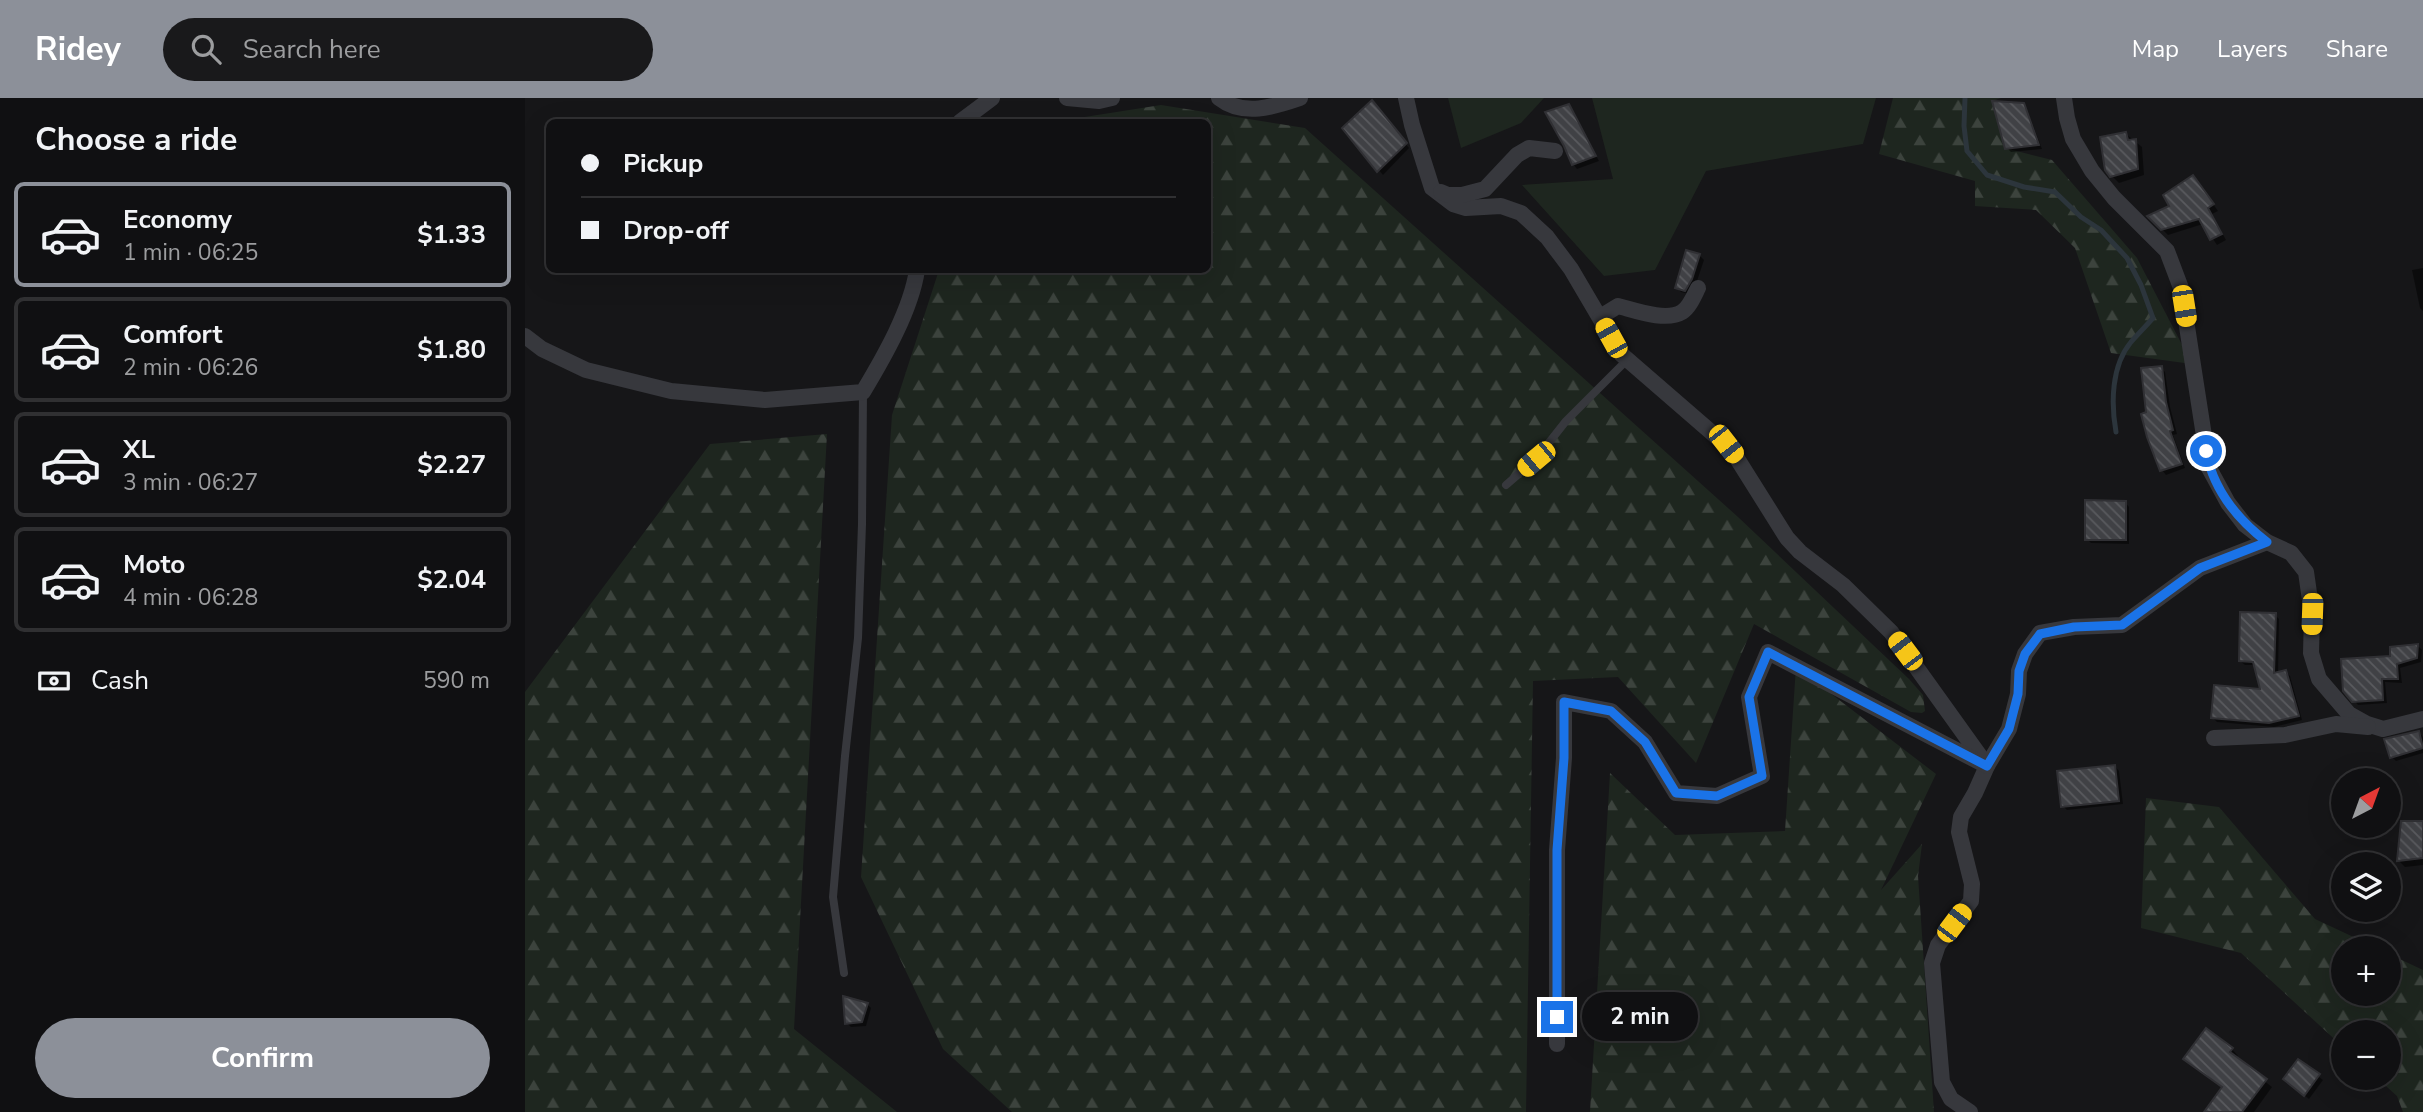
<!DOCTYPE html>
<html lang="en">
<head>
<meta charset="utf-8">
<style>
  body { margin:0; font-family:"Nunito Sans",sans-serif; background:#19191b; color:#f1f3f6; height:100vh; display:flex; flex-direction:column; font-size:26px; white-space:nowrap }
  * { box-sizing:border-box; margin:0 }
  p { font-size:23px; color:#9c9d9f }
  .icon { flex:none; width:38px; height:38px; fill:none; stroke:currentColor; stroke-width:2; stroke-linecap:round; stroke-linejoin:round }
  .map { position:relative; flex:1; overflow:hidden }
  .details { display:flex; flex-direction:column; background:#101012; width:525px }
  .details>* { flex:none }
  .hud { position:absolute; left:21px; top:21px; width:665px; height:154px; border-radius:10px; box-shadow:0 7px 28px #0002,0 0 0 2px #303032; display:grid; align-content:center; height:154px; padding:0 35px; background:#101012 }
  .needle { width:46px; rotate:41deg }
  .fabs { position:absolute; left:1806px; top:670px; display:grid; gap:14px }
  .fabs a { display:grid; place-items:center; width:70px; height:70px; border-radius:50%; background:#101012; box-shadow:0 7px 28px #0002,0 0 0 2px #303032; font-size:35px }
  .end { position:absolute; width:32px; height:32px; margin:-16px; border:9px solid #1a73e8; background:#fff; box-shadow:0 0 0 4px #fff }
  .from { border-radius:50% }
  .bubble { position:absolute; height:49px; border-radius:24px; background:#101012; box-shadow:0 7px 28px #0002,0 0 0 2px #303032; font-size:23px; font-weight:700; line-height:49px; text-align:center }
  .car { position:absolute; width:21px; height:42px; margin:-21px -10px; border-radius:9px; box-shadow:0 0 5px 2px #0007; background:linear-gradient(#f5c518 24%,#345 0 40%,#f5c518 0 76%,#345 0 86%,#f5c518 0) }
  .hud b { display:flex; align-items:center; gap:24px; height:66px; font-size:26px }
  .hud b+b { border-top:2px solid #303032 }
  .hud i { width:18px; height:18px; background:#f1f3f6 }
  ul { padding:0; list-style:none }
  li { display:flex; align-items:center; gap:21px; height:105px; margin:0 14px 10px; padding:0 21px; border:4px solid #303032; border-radius:10px }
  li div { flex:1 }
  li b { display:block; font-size:26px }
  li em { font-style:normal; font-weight:700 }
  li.active { border-color:#8c9099 }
  li>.icon { width:63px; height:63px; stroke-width:1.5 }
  h2 { padding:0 35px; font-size:32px; line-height:84px }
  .pay { display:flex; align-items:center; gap:18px; height:77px; padding:0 35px; font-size:26px }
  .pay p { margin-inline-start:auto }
  .cta { display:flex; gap:14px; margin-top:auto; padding:14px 35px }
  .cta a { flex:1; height:80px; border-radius:42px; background:#8c9099; color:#fff; font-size:28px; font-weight:700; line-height:80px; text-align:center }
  header { display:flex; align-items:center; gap:42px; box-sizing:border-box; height:98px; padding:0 35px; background:#8c9099; color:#fff }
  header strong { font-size:33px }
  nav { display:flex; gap:38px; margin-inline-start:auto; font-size:24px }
  .search { width:490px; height:63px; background:#19191b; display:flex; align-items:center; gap:18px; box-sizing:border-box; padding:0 24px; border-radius:38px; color:#9c9d9f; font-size:26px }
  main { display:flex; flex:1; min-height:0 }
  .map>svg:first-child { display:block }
  .grass { fill:#1e261f }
  .forest { fill:url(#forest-firs) }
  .shadow { fill:#0007 }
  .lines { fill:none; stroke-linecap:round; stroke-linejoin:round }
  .stream { stroke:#2c353c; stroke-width:5 }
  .building { fill:url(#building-back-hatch); stroke:#303034; stroke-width:2 }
  .service { stroke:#37383d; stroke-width:8 }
  .minor { stroke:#37383d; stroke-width:16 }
  .route { stroke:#1a73e8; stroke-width:9 }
</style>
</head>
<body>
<header>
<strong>Ridey</strong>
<div class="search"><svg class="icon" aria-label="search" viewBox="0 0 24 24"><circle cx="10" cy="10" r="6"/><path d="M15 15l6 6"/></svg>Search here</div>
<nav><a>Map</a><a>Layers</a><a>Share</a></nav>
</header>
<main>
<section class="details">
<h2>Choose a ride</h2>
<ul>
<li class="active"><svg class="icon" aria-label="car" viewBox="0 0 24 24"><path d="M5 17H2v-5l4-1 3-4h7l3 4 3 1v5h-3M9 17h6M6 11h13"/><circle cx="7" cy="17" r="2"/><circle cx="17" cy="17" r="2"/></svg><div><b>Economy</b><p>1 min · 06:25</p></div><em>$1.33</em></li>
<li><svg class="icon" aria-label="car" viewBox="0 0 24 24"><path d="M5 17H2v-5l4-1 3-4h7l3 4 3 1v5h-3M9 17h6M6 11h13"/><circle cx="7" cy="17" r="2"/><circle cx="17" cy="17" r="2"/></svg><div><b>Comfort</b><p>2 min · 06:26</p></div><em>$1.80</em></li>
<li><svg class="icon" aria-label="car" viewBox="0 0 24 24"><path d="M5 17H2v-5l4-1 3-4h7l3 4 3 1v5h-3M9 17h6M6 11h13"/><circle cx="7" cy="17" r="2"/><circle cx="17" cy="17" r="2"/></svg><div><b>XL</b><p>3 min · 06:27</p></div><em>$2.27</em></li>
<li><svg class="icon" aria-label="car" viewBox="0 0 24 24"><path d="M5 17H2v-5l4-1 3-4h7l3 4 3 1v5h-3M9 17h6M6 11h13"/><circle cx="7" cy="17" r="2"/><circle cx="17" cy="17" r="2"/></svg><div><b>Moto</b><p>4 min · 06:28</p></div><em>$2.04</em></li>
</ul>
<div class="pay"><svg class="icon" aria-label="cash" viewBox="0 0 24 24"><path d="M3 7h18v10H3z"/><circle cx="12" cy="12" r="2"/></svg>Cash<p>590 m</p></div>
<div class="cta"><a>Confirm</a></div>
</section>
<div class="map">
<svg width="1898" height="1014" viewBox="0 0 1898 1014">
  <defs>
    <pattern id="forest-firs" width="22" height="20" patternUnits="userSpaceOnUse" patternTransform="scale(1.75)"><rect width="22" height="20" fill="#1e261f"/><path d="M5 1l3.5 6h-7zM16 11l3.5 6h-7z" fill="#3c433d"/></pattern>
    <pattern id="building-back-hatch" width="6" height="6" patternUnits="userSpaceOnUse" patternTransform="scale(1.75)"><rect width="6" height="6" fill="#404145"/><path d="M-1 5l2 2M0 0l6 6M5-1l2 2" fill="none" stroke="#595a5e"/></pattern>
  </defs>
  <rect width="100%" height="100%" fill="#161618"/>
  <g class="grass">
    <path d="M923,0H1019L996,25L936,50Z"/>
    <path d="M1067,0H1351L1338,46L1181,73L1130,172L1079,178L997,87L1088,81Z"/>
  </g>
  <g class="forest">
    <path d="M1368,0H1476L1467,3L1480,50L1527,62L1612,160L1667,266L1586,255L1550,150L1511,112L1450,108V83L1354,56Z"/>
    <path d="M636,7L780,30L1213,419L1384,581L1398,597L1400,613L1397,615L1386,614L1229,526L1171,665L1093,579L1008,583L1001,1014H487L418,951L336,779L367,317L414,172H682V24H528Z"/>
    <path d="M302,336L269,931L372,1014H0V594L185,346Z"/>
    <path d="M1271,569L1411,676L1356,792L1397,746L1393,778L1409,1014H1065L1085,675L1150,737L1260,733Z"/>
    <path d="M1621,700L1694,709L1790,821L1852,850H1818V896H1864V856L1898,872V1014H1878L1872,998L1852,980H1864V934H1818V949L1716,855L1616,830Z"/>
  </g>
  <g class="shadow">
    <path d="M1498,6L1502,11L1517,51L1486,54L1482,50Z"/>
    <path d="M850,8L884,50L858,77L819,30Z"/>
    <path d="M1044,8L1074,63L1052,71L1048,66Z"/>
    <path d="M1601,36L1617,49L1619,77L1594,85L1587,78Z"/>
    <path d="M1673,85L1693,113L1687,116L1701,142L1692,147L1678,126L1643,137L1625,119L1647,109Z"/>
    <path d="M1174,157L1179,162L1171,186L1164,196L1156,194L1152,190Z"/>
    <path d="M1898,170V213L1895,210L1887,172Z"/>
    <path d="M1636,270L1640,274L1645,309L1652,336L1648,337L1660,370L1641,377L1637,372L1624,338L1623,316Z"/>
    <path d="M1600,404L1604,409V446L1566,445L1562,441Z"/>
    <path d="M1750,517L1754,521L1753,576L1761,574L1765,578L1777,622L1749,629L1692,624L1688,620L1737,593L1730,567H1720L1715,563Z"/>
    <path d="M1893,548L1897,552L1896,564L1875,570L1877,585L1860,584L1862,605L1833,607L1820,593L1867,560Z"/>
    <path d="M1894,635L1898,639V655L1871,663L1867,659Z"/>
    <path d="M1590,668L1594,673L1598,706L1542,712L1538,708Z"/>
    <path d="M1898,725V767L1880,769L1874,763Z"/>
    <path d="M342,906L346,910L341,928L326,929L322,925Z"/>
    <path d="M1681,933L1707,951L1713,958L1711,961L1747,989L1729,1014H1681L1699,990Z"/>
    <path d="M1773,963L1798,982L1784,1001L1764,985Z"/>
  </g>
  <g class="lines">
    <path class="stream" d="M1440,0L1439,28L1442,53L1462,77L1499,89L1530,94L1556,119L1576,132L1602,160L1616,187L1628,220C1621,228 1613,236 1606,244C1586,268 1586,306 1591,334"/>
  </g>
  <g class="building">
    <path d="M847,2L882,45L852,74L817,30Z"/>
    <path d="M1467,3L1499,5L1514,47L1480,51Z"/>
    <path d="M1044,6L1071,58L1047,67L1039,48L1020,14Z"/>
    <path d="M1601,34L1603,42L1611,41L1613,71L1585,79L1580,72L1575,39Z"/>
    <path d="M1668,77L1689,106L1683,110L1697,136L1685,142L1674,121L1636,132L1622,118L1644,108L1638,97Z"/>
    <path d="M1161,152L1175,156L1167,181L1160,193L1150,190Z"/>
    <path d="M1637,268L1641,304L1648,332L1645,333L1657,366L1635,373L1622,339L1616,316L1621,314L1616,270Z"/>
    <path d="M1560,402L1601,403V442H1560Z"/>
    <path d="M1715,514L1751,515L1749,575L1761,572L1774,618L1744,625L1686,620L1689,587L1735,591L1728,564L1714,563Z"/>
    <path d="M1893,546L1892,560L1872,566L1873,581H1857L1858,602L1827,604L1818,593L1816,561L1865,558V549Z"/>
    <path d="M1894,633L1898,650L1865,660L1859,641Z"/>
    <path d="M1590,667L1594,703L1536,709L1532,673Z"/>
    <path d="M1876,723H1898V760L1872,763Z"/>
    <path d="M318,898L343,905L337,924L320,926Z"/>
    <path d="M1681,930L1708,950L1705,954L1742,981L1717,1014H1679L1697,989L1658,961Z"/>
    <path d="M1773,961L1795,976L1779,998L1758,981Z"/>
  </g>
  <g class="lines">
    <g class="service">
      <path d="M981,387L1011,361L1041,323L1103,261"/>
      <path d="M319,875L308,799L320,658L333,540L337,426L338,294"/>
    </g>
    <g class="minor">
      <path d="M542,0L574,3L587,0"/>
      <path d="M694,0C718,19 749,9 775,0"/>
      <path d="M881,0L887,27L907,90L928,106L941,110L976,108L996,115L1022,139L1046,171L1096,256L1201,347L1213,362L1262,440L1275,454L1318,487L1366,534L1462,668L1450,695L1436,719L1434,734L1447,786L1446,803L1413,847L1407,865L1417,984L1426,1001L1445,1014"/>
      <path d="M1539,0L1542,20L1548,41L1567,73L1589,100L1642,153L1656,190L1684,370L1703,405L1720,427L1742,444L1766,455L1781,474L1787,516L1786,555L1794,581L1824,616L1842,626L1858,631L1898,621"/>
      <path d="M435,24L467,0"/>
      <path d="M916,94L923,97H937L960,91L992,57L1004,50L1030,53"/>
      <path d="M1075,219L1093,208C1109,212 1141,224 1157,214C1164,210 1169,198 1173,190"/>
      <path d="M0,238L17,251L61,272L146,293L240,302L338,294C359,259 386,212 392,172"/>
      <path d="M1689,640L1760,637L1811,626L1843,629"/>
      <path d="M1032,946V752L1039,660V604L1086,613L1120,644L1151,695L1192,698L1237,678L1224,599L1243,554L1462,668L1484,631L1493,596L1494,573L1500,556L1515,535L1549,529L1597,527L1675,470L1742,444"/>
    </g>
  </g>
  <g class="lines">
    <path class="route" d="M1032,919V752L1039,660V604L1086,613L1120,644L1151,695L1192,698L1237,678L1224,599L1243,554L1462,668L1484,631L1493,596L1494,573L1500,556L1515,536L1549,529L1597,527L1675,470L1742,444C1712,421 1688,391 1681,353"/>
  </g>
</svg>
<div class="fabs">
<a><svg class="needle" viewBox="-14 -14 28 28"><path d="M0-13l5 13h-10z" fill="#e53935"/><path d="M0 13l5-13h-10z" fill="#9c9d9f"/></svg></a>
<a><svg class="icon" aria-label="layers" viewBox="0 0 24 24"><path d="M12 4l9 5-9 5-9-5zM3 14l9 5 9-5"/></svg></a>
<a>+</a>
<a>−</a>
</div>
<i class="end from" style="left:1681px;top:353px"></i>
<i class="end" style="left:1032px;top:919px"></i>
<div class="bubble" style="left:1057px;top:894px;width:116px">2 min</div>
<i class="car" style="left:1659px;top:208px;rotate:171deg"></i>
<i class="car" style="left:1086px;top:240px;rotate:331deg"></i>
<i class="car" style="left:1201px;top:346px;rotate:142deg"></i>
<i class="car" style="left:1011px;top:361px;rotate:230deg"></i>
<i class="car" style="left:1787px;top:516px;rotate:182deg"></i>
<i class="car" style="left:1380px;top:553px;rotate:323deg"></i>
<i class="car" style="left:1429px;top:825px;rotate:37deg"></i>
<div class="hud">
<b><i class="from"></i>Pickup</b>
<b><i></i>Drop-off</b>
</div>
</div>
</main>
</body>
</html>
